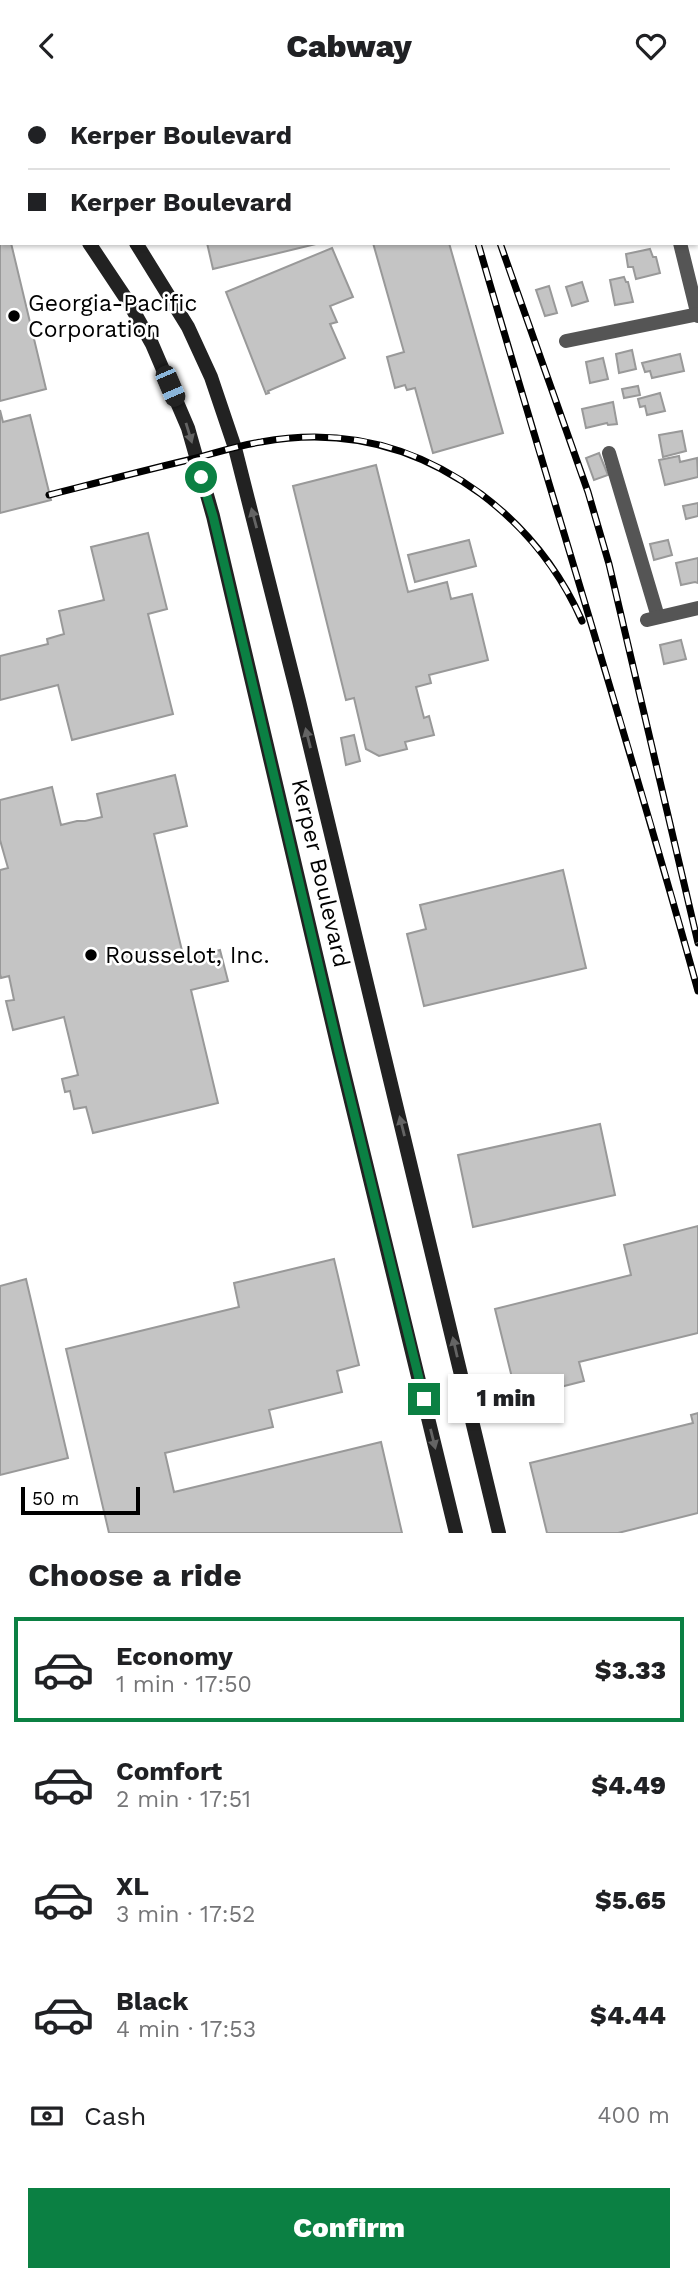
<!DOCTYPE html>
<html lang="en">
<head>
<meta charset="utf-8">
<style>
  body { margin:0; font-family:"Work Sans",sans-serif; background:#f6f6f6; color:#202124; height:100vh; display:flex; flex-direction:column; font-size:26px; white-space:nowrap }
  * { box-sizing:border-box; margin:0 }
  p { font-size:23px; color:#757577 }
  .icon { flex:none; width:38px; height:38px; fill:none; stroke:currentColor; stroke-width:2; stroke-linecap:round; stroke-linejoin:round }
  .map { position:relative; height:1442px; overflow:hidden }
  .details { display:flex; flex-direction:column; background:#fff; flex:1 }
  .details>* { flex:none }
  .hud { position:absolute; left:0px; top:0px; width:698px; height:154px; box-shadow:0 2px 5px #0004; display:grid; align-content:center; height:154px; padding:0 28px; background:#fff }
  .scale { position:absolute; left:21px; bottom:18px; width:119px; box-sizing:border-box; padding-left:7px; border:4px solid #000; border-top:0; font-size:19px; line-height:24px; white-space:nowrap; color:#000; -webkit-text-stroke:5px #fff; paint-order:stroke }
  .end { position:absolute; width:32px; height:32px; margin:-16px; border:9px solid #0b8043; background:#fff; box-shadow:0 0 0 4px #fff }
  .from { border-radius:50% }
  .bubble { position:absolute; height:49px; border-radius:0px; background:#fff; box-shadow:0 2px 5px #0004; font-size:23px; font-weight:800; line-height:49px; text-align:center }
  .car { position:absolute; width:21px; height:42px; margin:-21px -10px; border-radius:9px; box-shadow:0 0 5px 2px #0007; background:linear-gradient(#222 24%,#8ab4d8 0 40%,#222 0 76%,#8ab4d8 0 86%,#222 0) }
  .hud b { display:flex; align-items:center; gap:24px; height:66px; font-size:26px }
  .hud b+b { border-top:2px solid #e0e0e0 }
  .hud i { width:18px; height:18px; background:#202124 }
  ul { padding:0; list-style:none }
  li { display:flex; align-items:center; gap:21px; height:105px; margin:0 14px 10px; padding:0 14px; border:4px solid transparent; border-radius:0px }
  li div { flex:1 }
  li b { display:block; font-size:26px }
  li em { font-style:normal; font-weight:800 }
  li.on { border-color:#0b8043 }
  li>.icon { width:63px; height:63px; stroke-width:1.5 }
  h2 { padding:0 28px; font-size:32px; line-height:84px }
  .pay { display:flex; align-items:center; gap:18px; height:77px; padding:0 28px; font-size:26px }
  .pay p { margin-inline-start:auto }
  .primary-button { display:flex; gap:14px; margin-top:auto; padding:14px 28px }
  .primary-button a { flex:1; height:80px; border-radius:0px; background:#0b8043; color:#fff; font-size:28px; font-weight:800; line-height:80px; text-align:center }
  header { display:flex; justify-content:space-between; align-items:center; height:91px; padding:0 28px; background:#fff; font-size:32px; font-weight:800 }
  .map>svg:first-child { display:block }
  .building { fill:#c4c4c4; stroke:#999; stroke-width:2 }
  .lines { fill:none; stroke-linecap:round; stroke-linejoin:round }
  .street { stroke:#555; stroke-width:14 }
  .secondary { stroke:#222; stroke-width:14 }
  .rail-casing { stroke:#000; stroke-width:7 }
  .rail { stroke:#fff; stroke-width:4.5; stroke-dasharray:13; stroke-linecap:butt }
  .oneway { fill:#646464 }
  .route { stroke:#0b8043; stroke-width:9 }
  .poi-dot { fill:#000; stroke:#fff; stroke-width:2.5 }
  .labels { text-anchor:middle; stroke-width:5; stroke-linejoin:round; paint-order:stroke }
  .poi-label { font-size:23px; fill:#000; stroke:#fff; text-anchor:start }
  .street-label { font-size:23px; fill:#000; stroke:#fff }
</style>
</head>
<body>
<header><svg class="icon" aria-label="back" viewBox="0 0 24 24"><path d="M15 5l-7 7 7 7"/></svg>Cabway<svg class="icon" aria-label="heart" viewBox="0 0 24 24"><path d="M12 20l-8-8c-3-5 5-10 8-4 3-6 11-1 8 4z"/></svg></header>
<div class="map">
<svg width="698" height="1442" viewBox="0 0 698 1442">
  <rect width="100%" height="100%" fill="#fff"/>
  <g class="building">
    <path d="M0,124H2V152H11L46,298L0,310Z"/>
    <path d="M207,152H320L213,178Z"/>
    <path d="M373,152H449L503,342L433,362L415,297L407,299L405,294L395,297L387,266L404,261Z"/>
    <path d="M332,157L353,206L330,215L337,231L330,233L345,267L268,300L269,302L266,303L226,201Z"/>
    <path d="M650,158L653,166H656L660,182L636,188L633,176H628L626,163Z"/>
    <path d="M624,186L626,191H628L633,211L615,214L610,189Z"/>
    <path d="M582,191L588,210L572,215L566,196Z"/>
    <path d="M549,195L557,222L545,225L536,199Z"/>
    <path d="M632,259L636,278L619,282L616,263Z"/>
    <path d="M680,263L684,280L652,287L650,280L645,281L642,272Z"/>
    <path d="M603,267L608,288L590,292L586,271Z"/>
    <path d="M638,295L640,304L624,307L622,298Z"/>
    <path d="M660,302L665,320L647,324L645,315L640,316L638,308Z"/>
    <path d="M613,311L617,333L608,334L607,332L586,337L582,318Z"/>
    <path d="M0,319L3,331L30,324L51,409L0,422Z"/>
    <path d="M682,340L686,360L663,366L659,344Z"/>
    <path d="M599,362L608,384L594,389L586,367Z"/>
    <path d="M679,365L680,371L697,367L698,386L665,394L659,369Z"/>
    <path d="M376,374L408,501L447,491L451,508L472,503L488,569L429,584L431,592L416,596L424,627L429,625L434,644L405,651L407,658L379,665L366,658L354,607L346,609L293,395Z"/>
    <path d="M698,412V425L686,428L683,415Z"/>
    <path d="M148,442L167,518L148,523L173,623L72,649L58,594L0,609V565L48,553L47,548L64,543L59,520L104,509L91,456Z"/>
    <path d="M469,449L476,475L415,491L408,464Z"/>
    <path d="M668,449L672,464L654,469L650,453Z"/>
    <path d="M698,467V492L695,491L681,494L676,472Z"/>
    <path d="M681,549L686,568L664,573L660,554Z"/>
    <path d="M354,644L360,670L346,674L341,647Z"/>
    <path d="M175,684L187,735L154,743L184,868L220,859L228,890L191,899L218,1012L93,1042L86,1016L74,1018L70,1000L65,1001L62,988L78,984L64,926L13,939L6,910L14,909L9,885L1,887L0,883V779L8,777L0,749V709L52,696L61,734L77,730H85L102,726L97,703Z"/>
    <path d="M563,779L586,877L424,915L407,843L426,838L420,814Z"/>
    <path d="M600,1033L615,1104L473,1136L458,1064Z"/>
    <path d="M698,1135V1242L579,1271L584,1290L517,1307L495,1218L631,1184L624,1154Z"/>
    <path d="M334,1168L359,1274L337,1280L342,1301L269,1319L273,1336L165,1362L174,1401L381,1351L402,1442H109L66,1258L239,1216L234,1192Z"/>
    <path d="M26,1188L68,1367L0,1384V1195Z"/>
    <path d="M698,1322V1422L618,1442H547L530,1372L693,1332L691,1324Z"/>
  </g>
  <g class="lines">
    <g class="street">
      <path d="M643,0V2"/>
      <path d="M680,152L698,225"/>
      <path d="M566,250L698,223"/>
      <path d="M609,362L658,526"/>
      <path d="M647,529L698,517"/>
    </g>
    <g class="secondary">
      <path d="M0,2L2,3"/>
      <path d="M233,2L241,0"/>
      <path d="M0,52L2,53"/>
      <path d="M89,152L129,212L152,253L188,337L213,425L339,961L456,1442"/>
      <path d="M136,152L188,236L211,286L235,357L299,610L499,1442"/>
    </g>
    <defs>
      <g id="rail">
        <path d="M434,0V2"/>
        <path d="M449,0V2"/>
        <path d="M478,152C550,402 629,650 698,900"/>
        <path d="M500,152L588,401L609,473L698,852"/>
        <path d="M49,404C96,392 142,380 188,369C212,363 236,355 261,351C342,336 414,354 481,403C525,436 560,480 582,530"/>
      </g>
    </defs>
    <use href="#rail" class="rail-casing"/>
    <use href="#rail" class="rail"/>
  </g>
  <defs><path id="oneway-solid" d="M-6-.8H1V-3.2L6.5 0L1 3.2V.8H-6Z" transform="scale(1.75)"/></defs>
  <g class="oneway">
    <use href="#oneway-solid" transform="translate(189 342) rotate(73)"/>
    <use href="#oneway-solid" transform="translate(254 427) rotate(-105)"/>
    <use href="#oneway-solid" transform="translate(308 647) rotate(-104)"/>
    <use href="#oneway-solid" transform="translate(402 1035) rotate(-104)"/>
    <use href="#oneway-solid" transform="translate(455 1256) rotate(-103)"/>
    <use href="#oneway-solid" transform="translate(433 1348) rotate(76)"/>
  </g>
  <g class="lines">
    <path class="route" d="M201,386L213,425L339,961L424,1308"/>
  </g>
  <g class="poi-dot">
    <circle cx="14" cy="225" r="7"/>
    <circle cx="91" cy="864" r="7"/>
  </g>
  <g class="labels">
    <g class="poi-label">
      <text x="28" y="220">Georgia-Pacific<tspan x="28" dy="26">Corporation</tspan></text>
      <text x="105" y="872">Rousselot, Inc.</text>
    </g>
    <g class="street-label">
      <text transform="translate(321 782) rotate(77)" y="8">Kerper Boulevard</text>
    </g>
  </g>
</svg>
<div class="scale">50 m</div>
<i class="end from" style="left:201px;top:386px"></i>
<i class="end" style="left:424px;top:1308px"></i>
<div class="bubble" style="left:448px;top:1283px;width:116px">1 min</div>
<i class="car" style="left:170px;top:295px;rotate:157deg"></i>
<div class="hud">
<b><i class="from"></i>Kerper Boulevard</b>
<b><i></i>Kerper Boulevard</b>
</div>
</div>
<section class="details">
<h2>Choose a ride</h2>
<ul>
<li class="on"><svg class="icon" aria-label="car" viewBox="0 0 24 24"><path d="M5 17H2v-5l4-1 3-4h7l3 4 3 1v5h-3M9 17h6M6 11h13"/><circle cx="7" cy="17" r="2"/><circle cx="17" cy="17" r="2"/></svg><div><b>Economy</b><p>1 min · 17:50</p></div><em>$3.33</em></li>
<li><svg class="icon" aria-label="car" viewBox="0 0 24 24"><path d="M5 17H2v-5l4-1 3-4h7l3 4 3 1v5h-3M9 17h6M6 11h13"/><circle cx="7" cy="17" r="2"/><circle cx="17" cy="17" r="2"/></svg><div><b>Comfort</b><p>2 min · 17:51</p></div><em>$4.49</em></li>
<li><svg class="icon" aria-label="car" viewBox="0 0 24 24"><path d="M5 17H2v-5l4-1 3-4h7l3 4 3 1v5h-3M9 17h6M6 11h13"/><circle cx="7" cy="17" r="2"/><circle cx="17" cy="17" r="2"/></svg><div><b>XL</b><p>3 min · 17:52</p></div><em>$5.65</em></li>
<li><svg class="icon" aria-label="car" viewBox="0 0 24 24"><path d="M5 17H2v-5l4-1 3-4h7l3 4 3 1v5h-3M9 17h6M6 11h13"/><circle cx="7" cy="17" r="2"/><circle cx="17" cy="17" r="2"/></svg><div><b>Black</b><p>4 min · 17:53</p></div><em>$4.44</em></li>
</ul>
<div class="pay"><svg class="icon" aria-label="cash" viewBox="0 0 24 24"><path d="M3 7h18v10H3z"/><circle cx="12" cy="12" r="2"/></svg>Cash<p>400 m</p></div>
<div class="primary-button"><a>Confirm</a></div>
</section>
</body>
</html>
